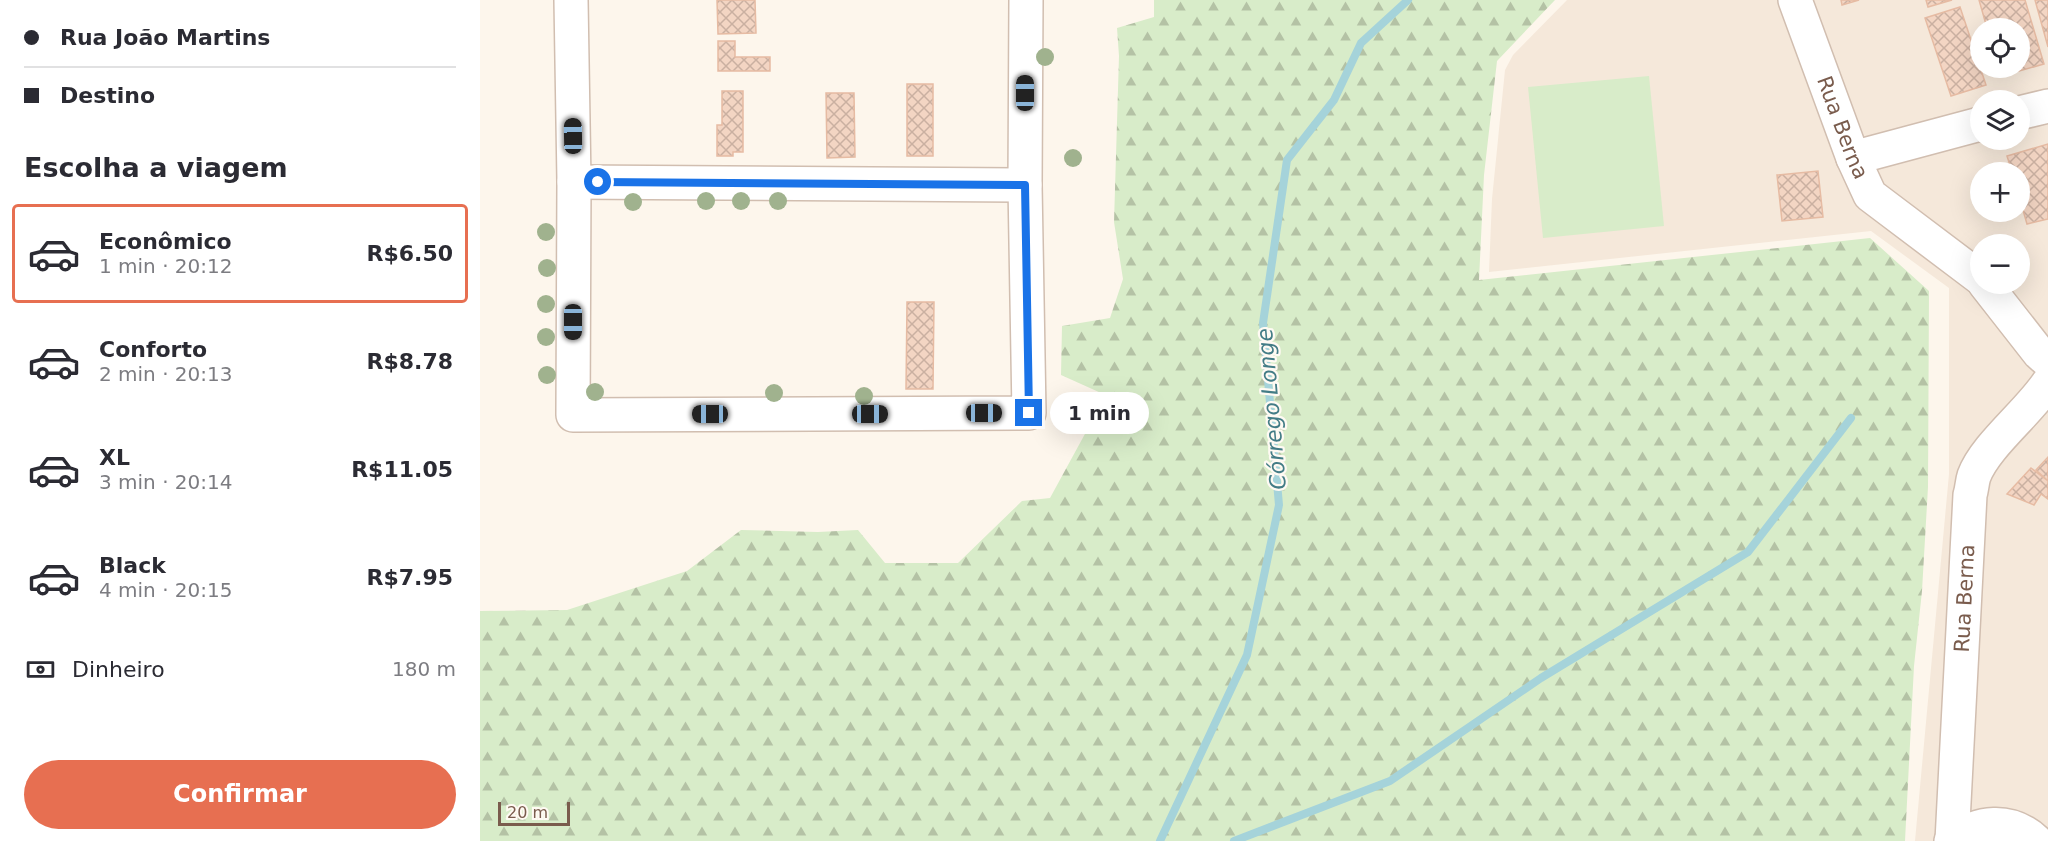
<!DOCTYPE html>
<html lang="pt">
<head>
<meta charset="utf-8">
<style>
  body { margin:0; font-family:"DejaVu Sans",sans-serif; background:#f2f2f3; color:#2b2b33; height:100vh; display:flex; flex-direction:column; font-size:22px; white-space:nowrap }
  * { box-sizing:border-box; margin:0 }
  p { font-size:20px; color:#7c7c81 }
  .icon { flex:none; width:33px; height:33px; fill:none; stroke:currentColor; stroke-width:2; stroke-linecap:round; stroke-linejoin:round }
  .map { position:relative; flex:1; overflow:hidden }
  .details { display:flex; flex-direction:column; background:#fff; width:480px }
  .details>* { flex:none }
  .banner { display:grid; align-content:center; height:132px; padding:0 24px; background:#fff }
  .tools { position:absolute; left:1490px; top:18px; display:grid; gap:12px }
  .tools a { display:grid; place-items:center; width:60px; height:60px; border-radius:50%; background:#fff; box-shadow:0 6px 24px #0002; font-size:30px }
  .scale { position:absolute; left:18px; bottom:15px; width:72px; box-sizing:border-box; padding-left:6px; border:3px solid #7a5c4d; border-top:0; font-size:16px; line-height:21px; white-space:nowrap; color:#7a5c4d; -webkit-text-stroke:4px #fffaf3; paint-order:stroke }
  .end { position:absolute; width:27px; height:27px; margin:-14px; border:8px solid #1a73e8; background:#fff; box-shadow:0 0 0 3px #fff }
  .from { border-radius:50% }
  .bubble { position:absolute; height:42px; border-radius:21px; background:#fff; box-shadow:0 6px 24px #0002; font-size:20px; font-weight:700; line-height:42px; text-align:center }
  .car { position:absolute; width:18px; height:36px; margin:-18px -9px; border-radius:8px; box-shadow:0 0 4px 2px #0007; background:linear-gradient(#222 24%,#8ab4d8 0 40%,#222 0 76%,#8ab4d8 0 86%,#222 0) }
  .banner b { display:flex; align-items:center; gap:21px; height:57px; font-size:22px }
  .banner b+b { border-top:2px solid #e1e1e2 }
  .banner i { width:15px; height:15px; background:#2b2b33 }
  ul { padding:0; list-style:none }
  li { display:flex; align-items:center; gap:18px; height:99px; margin:0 12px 9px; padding:0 12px; border:3px solid transparent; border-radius:6px }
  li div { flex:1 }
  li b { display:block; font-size:22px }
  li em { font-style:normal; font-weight:700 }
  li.current { border-color:#e76f51 }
  li>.icon { width:54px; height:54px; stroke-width:1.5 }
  h2 { padding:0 24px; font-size:27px; line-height:72px }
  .pay { display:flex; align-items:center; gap:15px; height:66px; padding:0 24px; font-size:22px }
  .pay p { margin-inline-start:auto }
  .button { display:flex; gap:12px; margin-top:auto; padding:12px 24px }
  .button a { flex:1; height:69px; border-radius:36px; background:#e76f51; color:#fff; font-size:24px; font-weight:700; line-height:69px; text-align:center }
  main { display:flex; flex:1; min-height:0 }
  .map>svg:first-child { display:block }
  .residential { fill:#f5e8da; fill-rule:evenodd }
  .forest { fill:url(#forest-firs) }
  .pitch { fill:#d8ecc9 }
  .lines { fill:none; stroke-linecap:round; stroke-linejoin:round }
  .stream { stroke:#a5d3da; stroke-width:8 }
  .building { fill:url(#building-cross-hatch); stroke:#e6bba3; stroke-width:1.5 }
  .minor-casing { stroke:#d1beb0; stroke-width:36 }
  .minor { stroke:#fff; stroke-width:33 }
  .tree { fill:#a0b28e }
  .route { stroke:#1a73e8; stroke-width:8 }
  .labels { text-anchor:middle; stroke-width:4.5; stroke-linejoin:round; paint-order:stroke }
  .street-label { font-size:21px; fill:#7a5c4d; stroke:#fffaf3 }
  .water-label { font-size:22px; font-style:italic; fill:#437c86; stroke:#fffaf3 }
</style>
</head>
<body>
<main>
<section class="details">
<div class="banner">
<b><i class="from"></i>Rua João Martins</b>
<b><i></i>Destino</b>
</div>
<h2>Escolha a viagem</h2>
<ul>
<li class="current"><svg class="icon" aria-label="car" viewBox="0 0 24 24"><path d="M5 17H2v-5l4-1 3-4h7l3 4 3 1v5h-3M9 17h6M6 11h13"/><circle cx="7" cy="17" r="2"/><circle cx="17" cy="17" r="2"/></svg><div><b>Econômico</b><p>1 min · 20:12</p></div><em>R$6.50</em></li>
<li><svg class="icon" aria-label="car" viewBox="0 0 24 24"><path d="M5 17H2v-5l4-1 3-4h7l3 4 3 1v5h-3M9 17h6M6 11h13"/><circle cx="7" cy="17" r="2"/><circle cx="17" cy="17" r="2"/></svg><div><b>Conforto</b><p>2 min · 20:13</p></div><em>R$8.78</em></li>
<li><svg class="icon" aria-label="car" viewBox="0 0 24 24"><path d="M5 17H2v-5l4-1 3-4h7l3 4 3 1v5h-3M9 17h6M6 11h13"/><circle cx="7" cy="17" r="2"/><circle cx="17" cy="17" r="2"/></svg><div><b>XL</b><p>3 min · 20:14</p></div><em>R$11.05</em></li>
<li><svg class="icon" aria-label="car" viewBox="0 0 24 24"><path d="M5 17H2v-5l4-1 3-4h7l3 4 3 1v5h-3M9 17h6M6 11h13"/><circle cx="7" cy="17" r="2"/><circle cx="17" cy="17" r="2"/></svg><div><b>Black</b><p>4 min · 20:15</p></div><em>R$7.95</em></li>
</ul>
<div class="pay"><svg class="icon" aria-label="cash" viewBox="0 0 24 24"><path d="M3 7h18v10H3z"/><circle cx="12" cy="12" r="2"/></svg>Dinheiro<p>180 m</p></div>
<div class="button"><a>Confirmar</a></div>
</section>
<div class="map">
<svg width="1568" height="841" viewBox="0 0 1568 841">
  <defs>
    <pattern id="forest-firs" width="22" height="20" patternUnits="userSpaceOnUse" patternTransform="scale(1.5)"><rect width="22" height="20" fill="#d8ecc9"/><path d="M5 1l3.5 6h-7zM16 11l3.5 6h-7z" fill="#b4c2a5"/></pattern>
    <pattern id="building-cross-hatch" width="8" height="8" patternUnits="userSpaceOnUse" patternTransform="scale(1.5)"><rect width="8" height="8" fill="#f3d5c3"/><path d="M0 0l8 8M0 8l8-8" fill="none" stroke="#cab0a1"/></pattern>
  </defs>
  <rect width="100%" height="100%" fill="#fdf6ec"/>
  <path class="residential" d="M1087,0H1568V841H1435L1469,474V288L1391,231L1009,272L1012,199L1025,70L1033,55ZM1500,28H1539V68H1500ZM1500,100H1539V140H1500ZM1500,172H1539V212H1500ZM1500,244H1539V284H1500Z"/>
  <path class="forest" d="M674,0H1075L1017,61L1004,175L999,280L1390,238L1449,291L1448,487L1442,591L1434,666L1425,841H0V611L87,610L207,571L261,530L338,532L378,530L405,563H478L542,501L570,498L606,432L621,393L581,375L582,326L630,318L643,279L634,222L639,56L637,28L674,17Z"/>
  <path class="pitch" d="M1169,76L1184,226L1063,238L1048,87Z"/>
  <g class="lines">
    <g class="stream">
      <path d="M680,841L767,655L799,505L783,323L807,160L854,100L881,43L928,0"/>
      <path d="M754,841L910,781L1061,678L1268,552L1371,418"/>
    </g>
  </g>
  <g class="building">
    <path d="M237,0H275L276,33L238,34Z"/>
    <path d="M1361,0H1379L1362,5Z"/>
    <path d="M1446,0H1472L1448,7Z"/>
    <path d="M1499,0H1545L1564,64L1539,71V28H1507Z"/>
    <path d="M1555,0H1568V47Z"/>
    <path d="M1480,7L1506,85L1471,96L1445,18Z"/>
    <path d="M238,41H255V57H290V71H238Z"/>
    <rect x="427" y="84" width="26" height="72"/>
    <path d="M242,91H263V152H253V156H237V125H242Z"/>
    <path d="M346,93H374L375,157L347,158Z"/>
    <path d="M1568,144V219L1547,224L1539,196V172H1532L1527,156Z"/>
    <path d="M1338,171L1343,217L1302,221L1297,175Z"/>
    <path d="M427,302H454L453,389H426Z"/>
    <path d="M1568,457V481L1556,470Z"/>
    <path d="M1551,468L1568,481V499L1561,494L1554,505L1527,494Z"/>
  </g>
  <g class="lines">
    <defs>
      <g id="minor">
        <path d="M91,0L94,182L93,415L549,413L545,185L546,0"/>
        <path id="s1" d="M1315,0L1373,158L1390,195L1500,278"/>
        <path d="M1539,113L1568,106"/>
        <path d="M1373,158L1500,124"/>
        <path d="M94,182L545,185"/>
        <path d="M1505,284L1559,353L1568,361"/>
        <path d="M1471,841C1498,821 1530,817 1556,841"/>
        <path id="s2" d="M1472,841L1490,495C1492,489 1492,482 1494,476C1505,446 1549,412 1568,383"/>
      </g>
    </defs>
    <use href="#minor" class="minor-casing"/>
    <use href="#minor" class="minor"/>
  </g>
  <g class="tree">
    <circle cx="565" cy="57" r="9"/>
    <circle cx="593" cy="158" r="9"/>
    <circle cx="226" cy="201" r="9"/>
    <circle cx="261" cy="201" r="9"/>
    <circle cx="298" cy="201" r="9"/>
    <circle cx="153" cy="202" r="9"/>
    <circle cx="66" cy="232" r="9"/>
    <circle cx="67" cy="268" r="9"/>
    <circle cx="66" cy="304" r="9"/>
    <circle cx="66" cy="337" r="9"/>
    <circle cx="67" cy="375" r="9"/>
    <circle cx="115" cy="392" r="9"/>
    <circle cx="294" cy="393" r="9"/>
    <circle cx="384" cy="396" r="9"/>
  </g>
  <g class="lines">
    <path class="route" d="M118,182L545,185L549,413"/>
  </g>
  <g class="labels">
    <g class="street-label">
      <text dy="7" stroke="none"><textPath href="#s1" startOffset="136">Rua Berna</textPath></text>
      <text dy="7" stroke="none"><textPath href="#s2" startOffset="243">Rua Berna</textPath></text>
    </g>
    <g class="water-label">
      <text transform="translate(791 409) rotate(-95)" y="8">Córrego Longe</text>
    </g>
  </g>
</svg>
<div class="tools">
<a><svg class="icon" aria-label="locate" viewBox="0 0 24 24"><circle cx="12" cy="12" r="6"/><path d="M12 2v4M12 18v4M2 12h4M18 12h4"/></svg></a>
<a><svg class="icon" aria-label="layers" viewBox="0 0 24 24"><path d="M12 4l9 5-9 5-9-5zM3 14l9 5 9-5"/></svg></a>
<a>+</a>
<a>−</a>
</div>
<div class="scale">20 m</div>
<i class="end from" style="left:118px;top:182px"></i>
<i class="end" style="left:549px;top:413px"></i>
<div class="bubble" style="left:570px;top:392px;width:99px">1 min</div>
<i class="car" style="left:545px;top:93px;rotate:0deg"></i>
<i class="car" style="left:93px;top:136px;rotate:359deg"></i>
<i class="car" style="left:93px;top:322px;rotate:180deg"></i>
<i class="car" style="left:504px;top:413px;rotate:90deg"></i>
<i class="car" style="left:230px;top:414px;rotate:270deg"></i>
<i class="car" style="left:390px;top:414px;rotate:90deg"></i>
</div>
</main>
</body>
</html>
